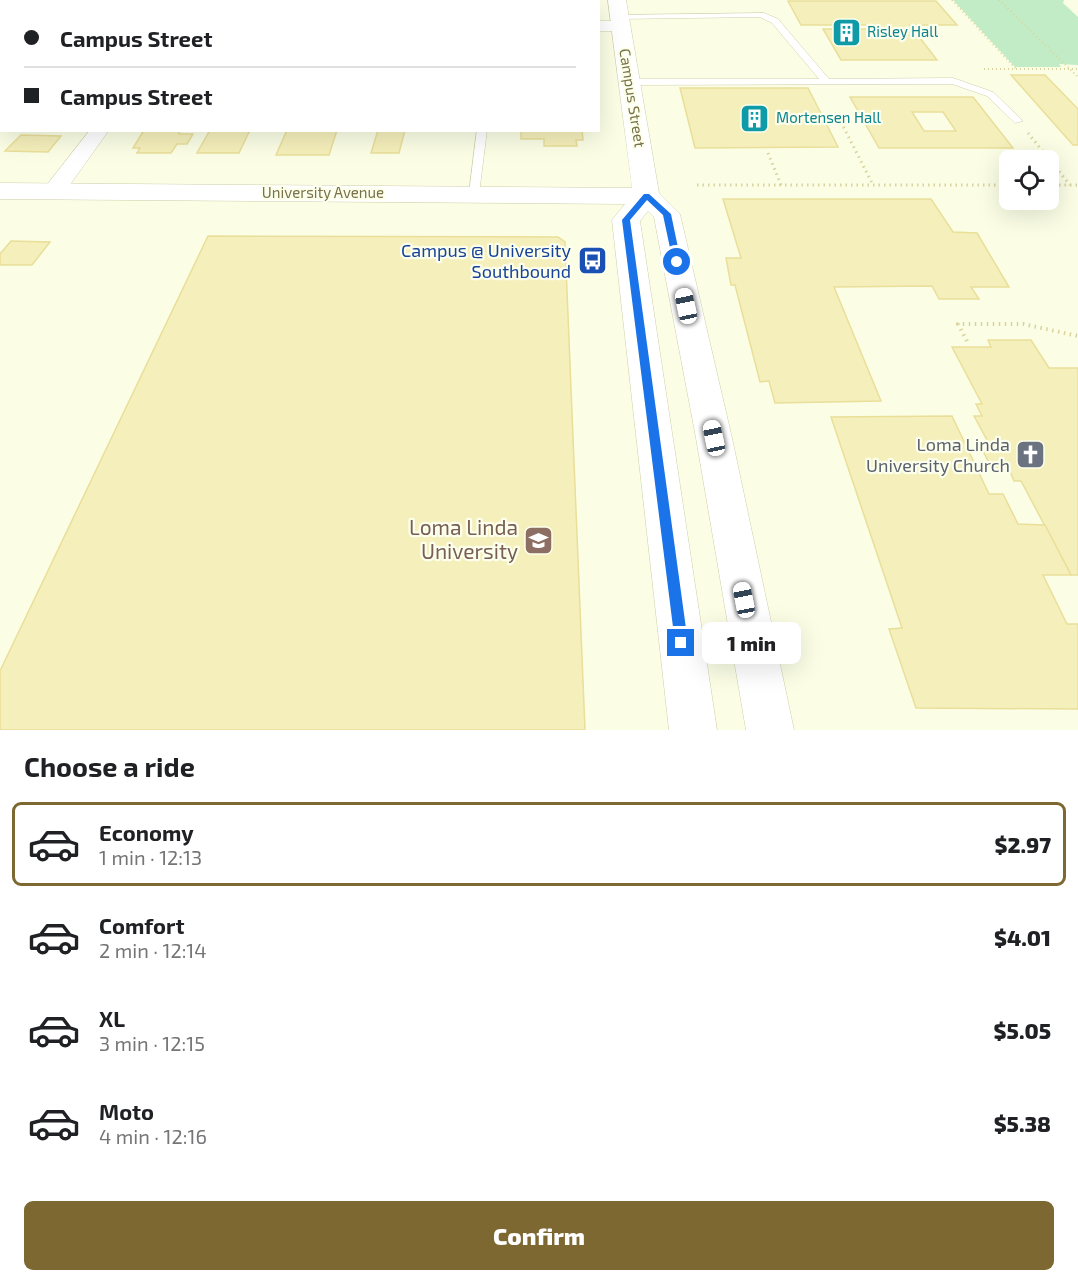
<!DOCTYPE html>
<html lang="en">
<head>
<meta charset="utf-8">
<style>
  body { margin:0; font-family:"Exo 2",sans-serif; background:#f2f2f2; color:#202124; height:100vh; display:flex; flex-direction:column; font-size:22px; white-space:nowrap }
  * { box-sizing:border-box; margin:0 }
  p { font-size:20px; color:#757577 }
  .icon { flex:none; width:33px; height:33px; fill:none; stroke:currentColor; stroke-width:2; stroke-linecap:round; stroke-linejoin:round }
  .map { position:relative; height:730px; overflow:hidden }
  .side { display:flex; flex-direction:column; background:#fff; flex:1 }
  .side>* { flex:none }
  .hud { position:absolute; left:0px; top:0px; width:600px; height:132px; box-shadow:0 6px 24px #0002; display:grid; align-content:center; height:132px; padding:0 24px; background:#fff }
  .buttons { position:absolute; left:999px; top:150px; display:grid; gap:12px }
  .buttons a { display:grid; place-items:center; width:60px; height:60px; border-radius:9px; background:#fff; box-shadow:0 6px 24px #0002; font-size:30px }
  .end { position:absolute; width:27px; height:27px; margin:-14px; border:8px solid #1a73e8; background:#fff; box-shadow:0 0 0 3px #fff }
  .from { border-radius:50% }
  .bubble { position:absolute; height:42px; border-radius:9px; background:#fff; box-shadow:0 6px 24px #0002; font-size:20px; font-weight:800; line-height:42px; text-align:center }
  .car { position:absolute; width:18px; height:36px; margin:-18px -9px; border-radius:8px; box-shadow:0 0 4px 2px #0007; background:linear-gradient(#fff 24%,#345 0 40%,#fff 0 76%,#345 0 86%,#fff 0) }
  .hud b { display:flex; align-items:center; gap:21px; height:57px; font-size:22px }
  .hud b+b { border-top:2px solid #e0e0e0 }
  .hud i { width:15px; height:15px; background:#202124 }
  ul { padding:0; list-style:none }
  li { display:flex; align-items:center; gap:18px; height:84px; margin:0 12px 9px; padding:0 12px; border:3px solid transparent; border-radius:9px }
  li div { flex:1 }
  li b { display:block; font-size:22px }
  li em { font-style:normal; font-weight:800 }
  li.selected { border-color:#7d6832 }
  li>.icon { width:54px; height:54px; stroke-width:1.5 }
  h2 { padding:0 24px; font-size:27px; line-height:72px }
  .button { display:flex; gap:12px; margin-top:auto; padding:12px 24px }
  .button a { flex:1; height:69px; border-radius:9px; background:#7d6832; color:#fff; font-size:24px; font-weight:800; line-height:69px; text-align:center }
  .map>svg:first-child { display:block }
  .green { fill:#c2ecc6 }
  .building { fill:#f5efbb; stroke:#e9df9a; stroke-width:1.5; fill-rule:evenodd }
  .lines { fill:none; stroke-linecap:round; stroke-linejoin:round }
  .service-casing { stroke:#d0ceaa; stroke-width:1 }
  .minor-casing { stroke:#d0ceaa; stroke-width:1 }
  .tertiary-casing { stroke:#d0ceaa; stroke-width:1 }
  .path-far2 { stroke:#dad39e; stroke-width:2; stroke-dasharray:1 3; stroke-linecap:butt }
  .path-far1 { stroke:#dad39e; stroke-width:3; stroke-dasharray:1.5 4; stroke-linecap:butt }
  .path { stroke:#dad39e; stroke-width:4; stroke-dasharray:1.5 4.5; stroke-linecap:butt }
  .service { fill:#fff; fill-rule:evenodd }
  .minor { fill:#fff; fill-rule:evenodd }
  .tertiary { fill:#fff; fill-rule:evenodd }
  .route { fill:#1a73e8 }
  .labels { text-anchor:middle; stroke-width:4.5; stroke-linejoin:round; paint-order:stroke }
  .far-culture-label { font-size:15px; fill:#0d838f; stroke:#fdffed; text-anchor:start }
  .far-street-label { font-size:15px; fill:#797248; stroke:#fdffed }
  .transit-label { font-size:18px; fill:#164399; stroke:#fdffed; text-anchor:end }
  .worship-label { font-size:18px; fill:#5b616d; stroke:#fdffed; text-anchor:end }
  .near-education-label { font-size:21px; fill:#785e54; stroke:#fdffed; text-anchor:end }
</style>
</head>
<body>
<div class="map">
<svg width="1078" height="730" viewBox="0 0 1078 730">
  <rect width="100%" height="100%" fill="#fbfee5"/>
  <path class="green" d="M953,0H1064L1063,3L1078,17V65L1059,64L1061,67H1015Z"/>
  <g class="building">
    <path d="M788,1H936L957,25H910L937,60H841L823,29H866L869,34H878L871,25H801Z"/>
    <path d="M1011,75H1045L1078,109V145H1073Z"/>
    <path d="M680,88H808L838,147L695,148Z"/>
    <path d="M850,97H973L1013,148H879ZM912,112H943L956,131H924Z"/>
    <path d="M144,130H180L179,134H193L187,144H177L171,153H137L140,148H133Z"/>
    <path d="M210,130H250L239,153H197Z"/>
    <path d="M287,130H337L329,155H276Z"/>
    <path d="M378,130H405L399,153H371Z"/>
    <path d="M521,130H582L583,140H576L577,146H544V139H521Z"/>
    <path d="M21,135L61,136L48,152L5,151Z"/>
    <path d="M723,199H931L953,232L977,233L1009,287H971L979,299H939L932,286L834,287L881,401L775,403L769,381L760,382L735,285H731L726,258H741Z"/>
    <path d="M208,236L558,237L565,242L585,730H0V671Z"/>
    <path d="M11,241L50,242L32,265H0V254Z"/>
    <path d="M988,340H1031L1049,368H1078V575H1071L1021,481H1014L1008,467H991L979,443L988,442L974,416H982L976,404H982L952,347H991Z"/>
    <path d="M952,416L989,494H1003L1018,524L1045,525L1071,575H1043L1067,624H1078V709L916,708L889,629L902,628L831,417Z"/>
  </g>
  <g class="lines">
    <defs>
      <g id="service">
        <path d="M764,13L778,19L829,79L953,78L993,92L1023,121L1015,123L987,96L952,84L629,85L625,82L629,79H819L772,23L760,17L619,19L615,17L619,15Z"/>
        <path d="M477,130H487L479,194L474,197L469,194Z"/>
      </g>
      <g id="minor">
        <path d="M192,0H206L191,2Z"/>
        <path d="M598,21H621L629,26L621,31H598Z"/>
        <path d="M90,130H109L62,196L54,198L46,196L43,191L46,186Z"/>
      </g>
      <path id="tertiary" d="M608,0H626L659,193L680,214L732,438L794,730H746L696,438L654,217L648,211L640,221L717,730H669L612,220L625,204L0,199V183L632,188Z"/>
    </defs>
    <use href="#service" class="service-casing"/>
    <use href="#minor" class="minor-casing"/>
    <use href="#tertiary" class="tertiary-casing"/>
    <g class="path-far2">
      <path d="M952,0L1016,69"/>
      <path d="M999,0L1078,77"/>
      <path d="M984,69H1078"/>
      <path d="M840,120L842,123"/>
    </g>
    <g class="path-far1">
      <path d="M841,122L873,185"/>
      <path d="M1028,133L1070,185"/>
      <path d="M768,153L781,185"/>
      <path d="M697,185H1010"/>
      <path d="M1048,185H1078"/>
    </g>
    <path class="path" d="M967,341L958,324H1023L1078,336"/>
    <use href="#service" class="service"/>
    <use href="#minor" class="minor"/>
    <use href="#tertiary" class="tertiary"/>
  </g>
  <path class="route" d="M644,194H649L671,214L681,262L677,265L673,262L663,215L647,200L630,220L688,643L686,648L681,650L677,648L675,643L622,220Z"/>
  <defs>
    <symbol id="building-square" viewBox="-11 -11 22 22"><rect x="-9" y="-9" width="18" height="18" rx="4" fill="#0f9aa8" stroke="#fdffed"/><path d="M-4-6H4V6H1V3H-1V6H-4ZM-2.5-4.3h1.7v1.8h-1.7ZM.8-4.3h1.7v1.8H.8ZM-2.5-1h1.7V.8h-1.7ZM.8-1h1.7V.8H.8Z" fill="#fff"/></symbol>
    <symbol id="bus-square" viewBox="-11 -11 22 22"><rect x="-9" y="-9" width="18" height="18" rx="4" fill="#1a4fb4" stroke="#fdffed"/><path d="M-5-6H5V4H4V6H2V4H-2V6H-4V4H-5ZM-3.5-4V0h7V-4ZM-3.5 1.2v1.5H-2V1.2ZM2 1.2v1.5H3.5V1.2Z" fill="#fff"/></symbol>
    <symbol id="church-square" viewBox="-11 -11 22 22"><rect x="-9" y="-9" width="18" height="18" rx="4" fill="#6b7280" stroke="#fdffed"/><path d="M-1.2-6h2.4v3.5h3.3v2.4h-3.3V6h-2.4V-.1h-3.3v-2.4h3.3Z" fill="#fff"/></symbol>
    <symbol id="university-square" viewBox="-11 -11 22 22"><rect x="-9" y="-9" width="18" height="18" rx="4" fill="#8d6e63" stroke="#fdffed"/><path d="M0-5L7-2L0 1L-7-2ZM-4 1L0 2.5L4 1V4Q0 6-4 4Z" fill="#fff"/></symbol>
  </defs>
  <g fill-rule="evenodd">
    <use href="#building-square" x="830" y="16" width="33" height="33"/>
    <use href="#building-square" x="738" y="102" width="33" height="33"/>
    <use href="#bus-square" x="576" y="244" width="33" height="33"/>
    <use href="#church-square" x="1014" y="438" width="33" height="33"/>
    <use href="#university-square" x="522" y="524" width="33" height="33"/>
  </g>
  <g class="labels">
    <g class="far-culture-label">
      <text x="867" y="37">Risley Hall</text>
      <text x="776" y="123">Mortensen Hall</text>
    </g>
    <g class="far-street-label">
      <text transform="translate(632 98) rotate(81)" y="5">Campus Street</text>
      <text x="323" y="198">University Avenue</text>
    </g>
    <g class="transit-label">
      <text x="571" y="257">Campus @ University<tspan x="571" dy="21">Southbound</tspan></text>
    </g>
    <g class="worship-label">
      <text x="1010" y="451">Loma Linda<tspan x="1010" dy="21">University Church</tspan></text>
    </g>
    <g class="near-education-label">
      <text x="518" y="535">Loma Linda<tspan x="518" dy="24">University</tspan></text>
    </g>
  </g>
</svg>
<div class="buttons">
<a><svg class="icon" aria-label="locate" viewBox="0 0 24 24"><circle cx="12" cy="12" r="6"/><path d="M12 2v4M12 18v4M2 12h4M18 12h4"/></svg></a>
</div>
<i class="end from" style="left:677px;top:262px"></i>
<i class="end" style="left:681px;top:643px"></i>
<div class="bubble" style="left:702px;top:622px;width:99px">1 min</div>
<i class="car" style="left:686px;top:306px;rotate:348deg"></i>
<i class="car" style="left:714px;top:438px;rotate:348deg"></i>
<i class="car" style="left:744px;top:600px;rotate:349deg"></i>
<div class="hud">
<b><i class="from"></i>Campus Street</b>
<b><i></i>Campus Street</b>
</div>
</div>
<section class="side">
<h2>Choose a ride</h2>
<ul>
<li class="selected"><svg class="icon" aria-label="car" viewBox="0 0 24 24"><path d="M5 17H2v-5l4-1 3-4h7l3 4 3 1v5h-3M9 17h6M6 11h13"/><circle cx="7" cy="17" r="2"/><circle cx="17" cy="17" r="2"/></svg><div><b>Economy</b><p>1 min · 12:13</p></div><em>$2.97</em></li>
<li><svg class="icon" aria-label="car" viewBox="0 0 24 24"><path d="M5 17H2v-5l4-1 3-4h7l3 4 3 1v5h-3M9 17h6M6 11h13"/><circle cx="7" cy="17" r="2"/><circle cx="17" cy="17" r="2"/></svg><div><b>Comfort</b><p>2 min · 12:14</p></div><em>$4.01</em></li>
<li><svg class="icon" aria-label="car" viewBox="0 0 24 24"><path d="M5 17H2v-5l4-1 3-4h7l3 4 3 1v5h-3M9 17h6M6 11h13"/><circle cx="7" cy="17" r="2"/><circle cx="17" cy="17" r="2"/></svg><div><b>XL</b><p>3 min · 12:15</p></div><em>$5.05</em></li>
<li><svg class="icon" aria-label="car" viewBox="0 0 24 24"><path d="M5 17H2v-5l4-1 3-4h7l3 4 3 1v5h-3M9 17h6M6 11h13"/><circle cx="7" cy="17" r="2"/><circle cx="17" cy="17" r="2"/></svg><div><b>Moto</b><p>4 min · 12:16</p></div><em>$5.38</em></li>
</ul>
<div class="button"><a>Confirm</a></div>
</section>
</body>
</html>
